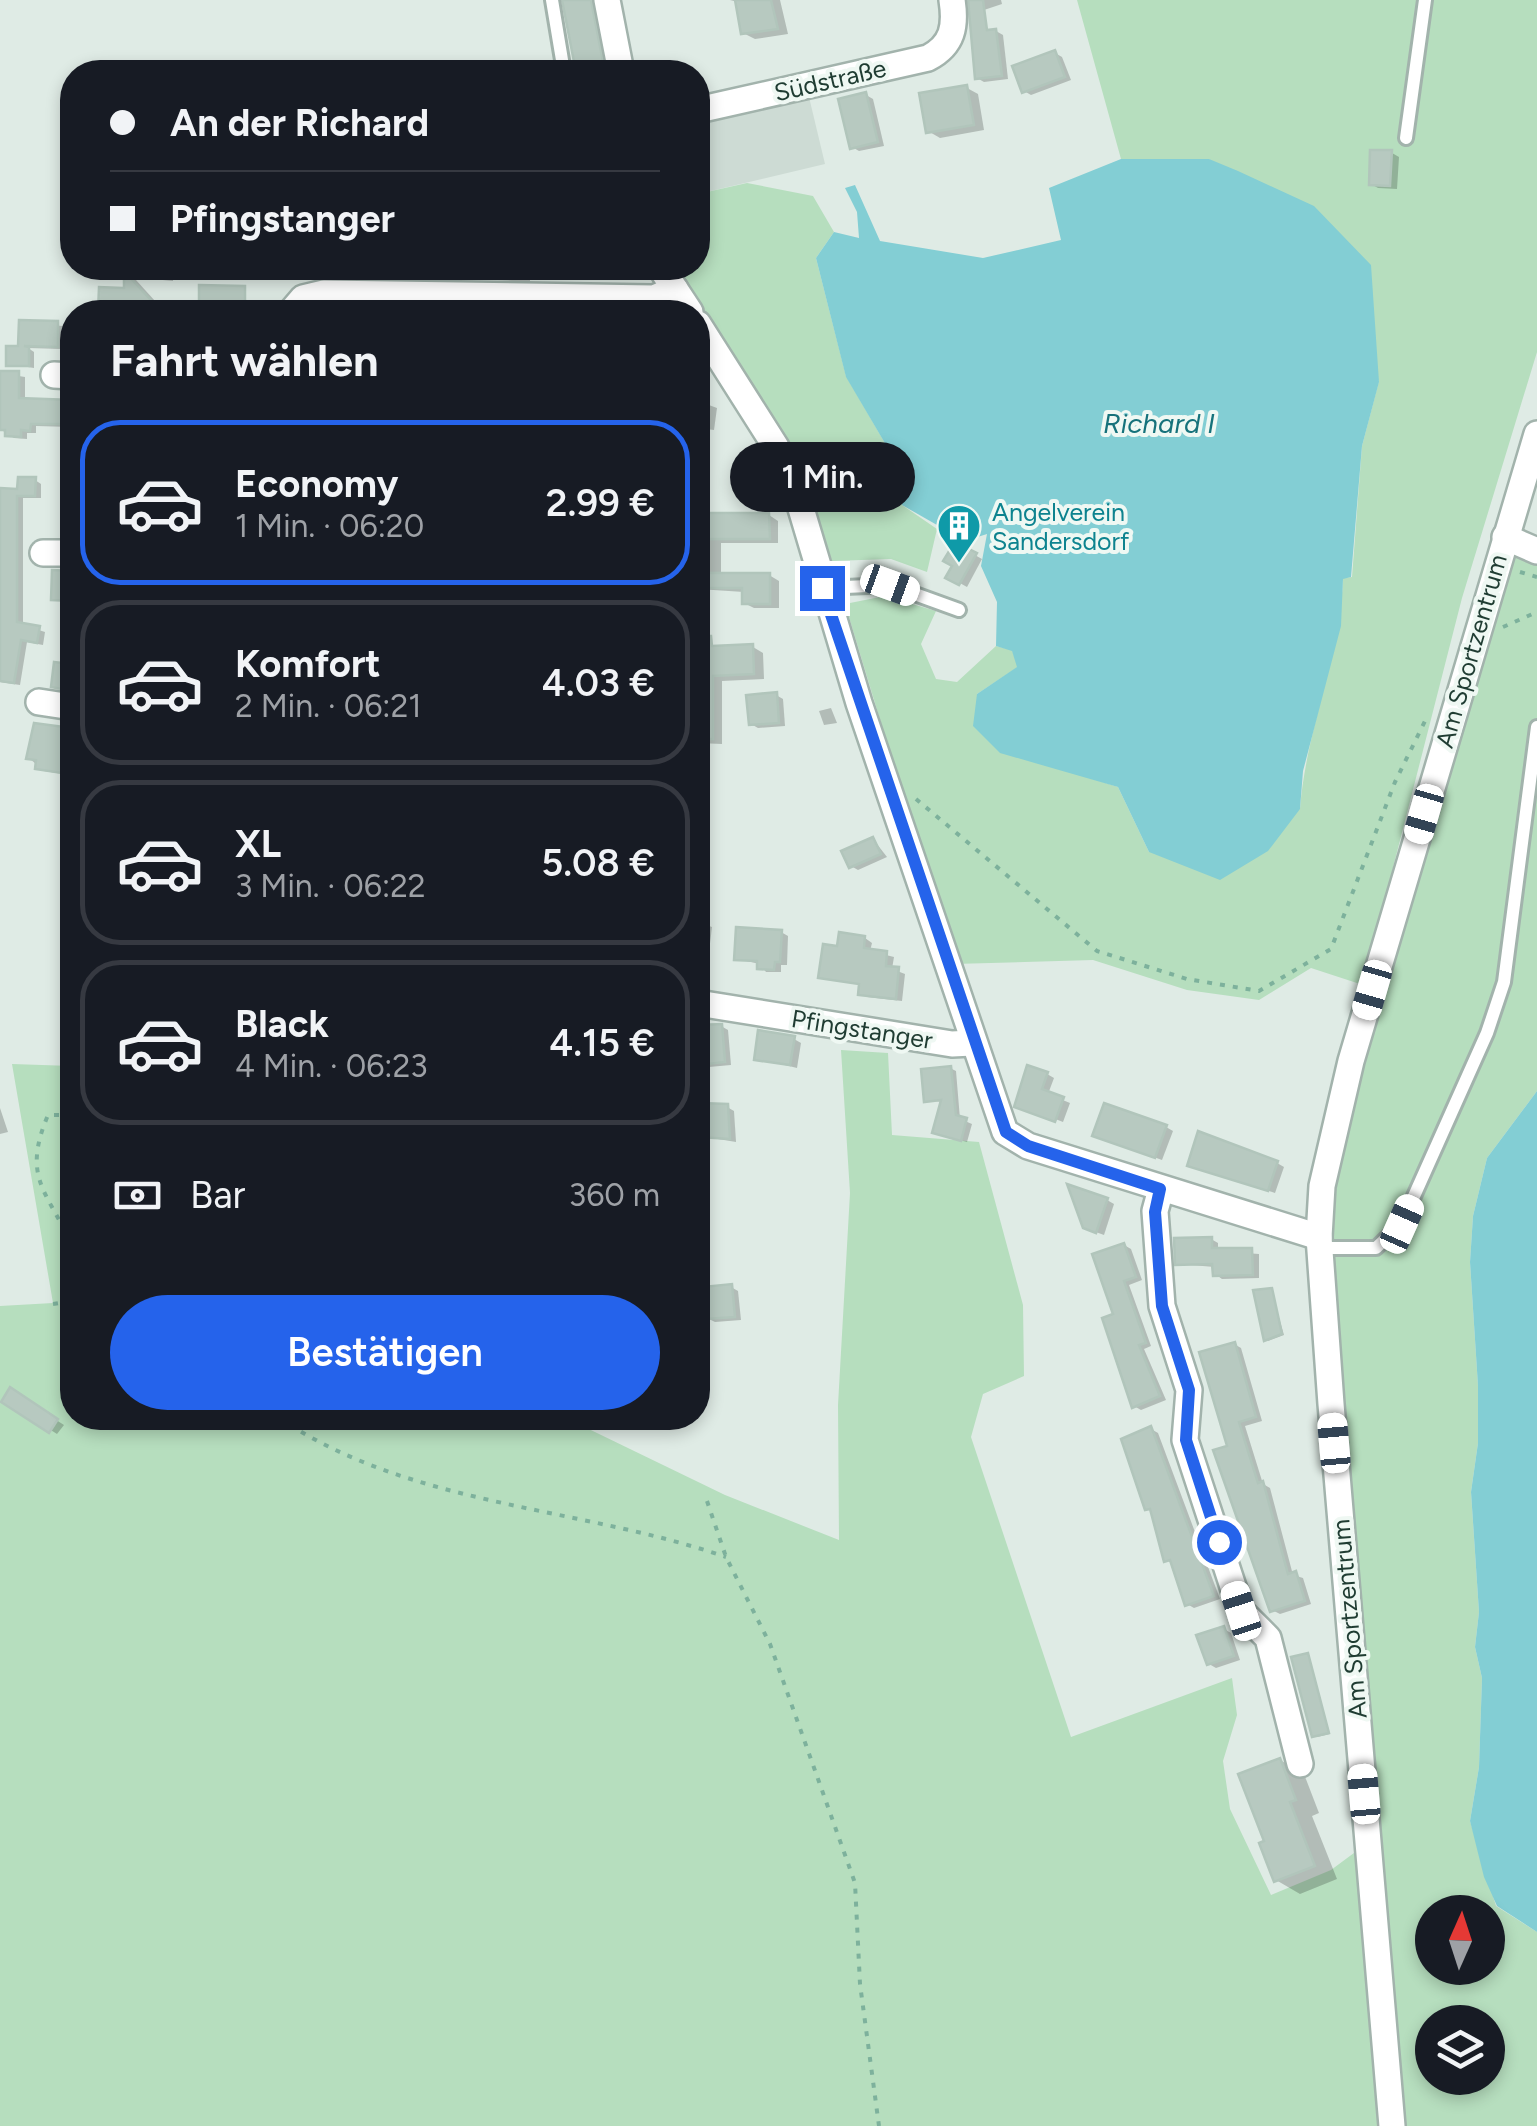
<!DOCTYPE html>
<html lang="de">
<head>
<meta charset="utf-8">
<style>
  body { margin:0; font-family:Figtree,sans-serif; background:#242831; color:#f1f3f6; height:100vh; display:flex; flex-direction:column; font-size:38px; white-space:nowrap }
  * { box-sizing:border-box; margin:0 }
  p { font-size:32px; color:#9ea1a6 }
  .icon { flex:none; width:55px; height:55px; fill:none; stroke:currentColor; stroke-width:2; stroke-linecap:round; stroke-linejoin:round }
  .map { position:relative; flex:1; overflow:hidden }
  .panel { position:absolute; left:60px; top:300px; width:650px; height:1130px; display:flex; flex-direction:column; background:#171b24; border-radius:40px; box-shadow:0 5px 15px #0003 }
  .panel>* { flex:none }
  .banner { position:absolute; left:60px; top:60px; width:650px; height:220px; border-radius:40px; box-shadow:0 5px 15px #0003; display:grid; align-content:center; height:220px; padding:0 50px; background:#171b24 }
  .needle { width:65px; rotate:3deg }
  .tools { position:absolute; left:1415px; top:1895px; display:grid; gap:20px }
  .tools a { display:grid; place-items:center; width:90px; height:90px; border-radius:50%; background:#171b24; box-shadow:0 5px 15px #0003; font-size:50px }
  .end { position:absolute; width:45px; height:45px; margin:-22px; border:12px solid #2563eb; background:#fff; box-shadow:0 0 0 5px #fff }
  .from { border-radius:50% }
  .bubble { position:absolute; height:70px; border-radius:35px; background:#171b24; box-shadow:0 5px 15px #0003; font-size:32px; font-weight:600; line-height:70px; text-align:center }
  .car { position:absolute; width:30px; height:60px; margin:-30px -15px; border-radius:12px; box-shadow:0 0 8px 2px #0007; background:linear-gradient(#fff 24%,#345 0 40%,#fff 0 76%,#345 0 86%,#fff 0) }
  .banner b { display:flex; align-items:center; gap:35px; height:95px; font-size:38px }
  .banner b+b { border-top:2px solid #363941 }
  .banner i { width:25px; height:25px; background:#f1f3f6 }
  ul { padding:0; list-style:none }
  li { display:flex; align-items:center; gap:30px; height:165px; margin:0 20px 15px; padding:0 30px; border:5px solid #363941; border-radius:40px }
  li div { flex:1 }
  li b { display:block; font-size:38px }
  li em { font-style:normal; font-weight:600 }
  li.selected { border-color:#2563eb }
  li>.icon { width:90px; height:90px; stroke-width:1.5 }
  h2 { padding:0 50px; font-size:45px; line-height:120px }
  .pay { display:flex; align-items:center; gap:25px; height:110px; padding:0 50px; font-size:38px }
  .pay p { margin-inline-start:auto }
  .action { display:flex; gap:20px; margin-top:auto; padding:20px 50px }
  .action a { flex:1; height:115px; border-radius:60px; background:#2563eb; color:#fff; font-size:40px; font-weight:600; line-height:115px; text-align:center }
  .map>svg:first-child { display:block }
  .built { fill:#cddbd4 }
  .green { fill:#b6debe; fill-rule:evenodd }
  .water { fill:#83ced4 }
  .shadow { fill:#0003 }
  .building { fill:#b7c9c0; stroke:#b1c5bb; stroke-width:2.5 }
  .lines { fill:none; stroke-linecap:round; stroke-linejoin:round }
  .lane-casing { stroke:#a2b3ac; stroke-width:18 }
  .street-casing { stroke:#a2b3ac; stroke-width:30 }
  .path { stroke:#7db19c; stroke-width:4; stroke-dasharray:5 8; stroke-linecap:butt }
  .lane { stroke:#fff; stroke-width:12 }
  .street { stroke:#fff; stroke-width:25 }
  .route { stroke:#2563eb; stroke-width:12 }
  .labels { text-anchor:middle; stroke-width:8; stroke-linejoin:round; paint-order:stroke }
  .street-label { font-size:25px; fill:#1f3c32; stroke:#eff8f3 }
  .culture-label { font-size:25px; fill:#0d838f; stroke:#eff8f3; text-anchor:start }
  .water-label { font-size:28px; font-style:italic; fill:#16727b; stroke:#eff8f3 }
</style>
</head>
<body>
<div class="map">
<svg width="1537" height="2126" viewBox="0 0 1537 2126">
  <rect width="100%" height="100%" fill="#dfebe5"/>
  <path class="built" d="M809,97L825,164L698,194V120Z"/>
  <g class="green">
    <path d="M1077,0H1537V352L1462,598L1363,985L1311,968L1259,1000L1187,990L1093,960L954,964L845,604L885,596L936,611L921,644L936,679L957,682L996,646L1012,650L1018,667L977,694L1078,774L1118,787L1149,852L1300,809C1306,730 1340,657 1343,578L1352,577L1362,446L1379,381L1209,159H1121Z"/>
    <path d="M747,183L813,196L834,232L816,258L846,376L896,462L902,505L937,529L927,572L891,559L832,561L791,461L672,268H698V194Z"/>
    <path d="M1510,547L1537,559V1091L1487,1158L1473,1216L1470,1262L1478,1386V1443L1471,1492L1479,1612L1475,1647L1482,1678L1479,1767L1470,1821L1496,1906L1537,1932V2126H1402L1332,1289L1334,1193L1348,1118ZM1432,1912H1488V1968H1432ZM1432,2022H1488V2078H1432Z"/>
    <path d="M841,1050L888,1053L892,1135L979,1142L1023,1305L1024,1376L983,1394L971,1437L1071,1737L1232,1678L1237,1715L1223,1761L1230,1809L1271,1895L1331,1870L1358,1850L1382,2126H0V1306L53,1303L12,1064L72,1066V1418H566L725,1495L839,1540L838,1405L850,1193Z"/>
  </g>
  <g class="water">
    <path d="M1121,159H1209L1238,171L1314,206L1371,265L1379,382L1362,446L1351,577L1343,579L1341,626L1303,771L1300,809L1268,851L1220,880L1149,852L1118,787L1000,753L973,726L977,694L1017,667L1012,651L996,646L997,602L981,566L987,534L965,541L902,505L896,462L846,377L816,258L834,232L859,238L857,212L845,188L855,185L880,241L983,258L1061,240L1049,188Z"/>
    <path d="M1537,1091V1932L1497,1906L1484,1877L1470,1821L1479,1767L1482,1678L1475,1647L1479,1612L1471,1492L1478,1443V1386L1470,1262L1473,1216L1487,1158Z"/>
  </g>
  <g class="shadow">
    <path d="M565,0H608L620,72H578Z"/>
    <path d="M730,0H780L788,34L755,39L743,33L738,2Z"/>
    <path d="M970,0H1001L1002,4L981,11Z"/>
    <path d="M996,31L1003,35L1008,79L984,82L977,78Z"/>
    <path d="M1055,53L1062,57L1071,80L1031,95L1024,91Z"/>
    <path d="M967,88L978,94L984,130L940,138L928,131Z"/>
    <path d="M866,95L873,99L884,146L859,151L852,147Z"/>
    <path d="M1392,153L1399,157L1397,189L1378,188L1371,184Z"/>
    <path d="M153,268H174L173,281L152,279Z"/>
    <path d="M386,268H578L577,277L530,274V282L392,274Z"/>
    <path d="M127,275L136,280L165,312H100L101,290L126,291Z"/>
    <path d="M201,288H244L247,305L262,306L265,312H201Z"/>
    <path d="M21,323L63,326V349L28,348L34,352V368L8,364L21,349Z"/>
    <path d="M0,373L25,377V400L67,403L68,397H72V427L36,426V433H27V439L14,438L0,429Z"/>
    <path d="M698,401L717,408L714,430L698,428Z"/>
    <path d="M35,480L41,484V498H23V625L45,632L43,645L27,642L20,685L0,682V491H20Z"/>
    <path d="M68,508L72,509V535L68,532Z"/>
    <path d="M769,515L778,521V543H721V575H769L779,581V608H754L744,603V592L698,589V516Z"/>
    <path d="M964,549L982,559L967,587L949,577Z"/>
    <path d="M753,647L763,653L764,679L722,681V744L698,743V648Z"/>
    <path d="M776,695L783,699L785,726L758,728L751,724Z"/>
    <path d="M831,708L837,723L824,725L819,711Z"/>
    <path d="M36,726L72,729L69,775L44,771L29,758Z"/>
    <path d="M873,839L887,857L858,870L851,866Z"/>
    <path d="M698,922L712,927L709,952L698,951Z"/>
    <path d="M781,932L788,936L787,965H781V972H766L760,964L737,959Z"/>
    <path d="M865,938L872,943L870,951L894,957L892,969L905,974L902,1001L867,997L860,993L861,985L821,977L839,949Z"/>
    <path d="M721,1026L728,1030L731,1065L698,1068V1028Z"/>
    <path d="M794,1039L801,1043L797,1068L757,1058Z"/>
    <path d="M950,1068L956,1071L960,1119L972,1124L967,1142L941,1135L943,1102L927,1100Z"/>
    <path d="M1047,1074L1054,1078L1048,1094L1070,1103L1063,1122L1020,1105Z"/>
    <path d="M727,1107L734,1111L736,1142L700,1136Z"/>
    <path d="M0,1108L8,1132L0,1134Z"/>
    <path d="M1166,1127L1173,1131L1162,1160L1102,1138Z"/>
    <path d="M1277,1163L1284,1167L1275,1193L1190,1165Z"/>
    <path d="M1107,1200L1114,1204L1104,1235L1093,1231Z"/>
    <path d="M1211,1239L1218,1243V1251L1259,1254V1278L1222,1279L1215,1274V1267L1178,1264Z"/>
    <path d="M1124,1245L1131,1249L1142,1280L1129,1285L1151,1346L1144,1349L1166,1400L1141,1410L1134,1406L1116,1316Z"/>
    <path d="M731,1287L738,1291L741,1320L715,1322L707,1318Z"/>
    <path d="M1271,1290L1284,1335L1268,1341L1266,1339Z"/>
    <path d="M1234,1344L1241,1348L1262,1421L1245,1426L1263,1484L1270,1488L1293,1575L1303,1578L1311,1604L1280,1614L1272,1610L1230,1447Z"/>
    <path d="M11,1391L64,1425L57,1434L5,1401Z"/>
    <path d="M1151,1429L1158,1433L1220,1599L1194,1608L1187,1604L1174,1564L1166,1560L1154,1512L1148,1509Z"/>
    <path d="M1224,1629L1231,1633L1240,1660L1216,1668L1209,1664Z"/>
    <path d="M1307,1655L1330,1734L1317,1737L1314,1736Z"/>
    <path d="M1280,1760L1304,1774L1319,1813L1312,1816L1337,1879L1300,1894L1276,1880L1267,1842Z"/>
  </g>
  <g class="building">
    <path d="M562,0H591L605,72H576Z"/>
    <path d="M735,0H771L778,29L741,34Z"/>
    <path d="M968,0H983L987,30L996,29L1002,76L975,79Z"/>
    <path d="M1055,50L1065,77L1022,93L1012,66Z"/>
    <path d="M967,85L974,125L926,133L919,93Z"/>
    <path d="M866,92L878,142L850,149L838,99Z"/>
    <path d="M1370,150H1392L1390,186L1369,185Z"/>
    <path d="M124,271L162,312H98L99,287L124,288Z"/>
    <path d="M199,285L245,286V312H199Z"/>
    <path d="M19,320L58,321V347L24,346L29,347V366H6V346H18Z"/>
    <path d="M0,371H19V398L72,400V424H31L30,431L21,430V437L5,436V430H0Z"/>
    <path d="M18,477H36L35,496H17V622L40,626L37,643L21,640L14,683L0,681V488L17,489Z"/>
    <path d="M698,513H769L770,539H698Z"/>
    <path d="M963,546L977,553L959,585L945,578L952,566L943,561L951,548L959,553Z"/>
    <path d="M52,570L72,571V601L51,600Z"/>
    <path d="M698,573H770V604H742V588H698Z"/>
    <path d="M698,636H711L712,646L753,644L754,674L713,676V739H698Z"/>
    <path d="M54,662L72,664V691L51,687Z"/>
    <path d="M777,692L779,723L749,725L746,695Z"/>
    <path d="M34,723L72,728V764L64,763L63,773L35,769L36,760L26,759Z"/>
    <path d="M873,837L881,854L849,868L841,851Z"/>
    <path d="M736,927L782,930L780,962H775L774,970L757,969V961L734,960Z"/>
    <path d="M839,932L865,936L864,948L887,951L886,966L899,967L896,999L858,995L859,984L818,978L823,944L837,946Z"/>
    <path d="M722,1024L725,1062L698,1065V1025Z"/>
    <path d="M758,1030L795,1036L790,1065L754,1060Z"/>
    <path d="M1027,1065L1048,1072L1042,1089L1064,1097L1055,1122L1014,1107Z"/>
    <path d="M951,1066L956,1115L967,1118L961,1141L932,1133L941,1100L924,1102L921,1069Z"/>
    <path d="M700,1103L728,1104L730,1139L698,1137Z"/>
    <path d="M1104,1103L1167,1125L1155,1158L1092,1136Z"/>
    <path d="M1198,1131L1278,1161L1268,1191L1187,1166Z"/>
    <path d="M1067,1184L1108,1198L1096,1233L1083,1228Z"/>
    <path d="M1212,1237V1248H1252L1253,1275L1213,1276L1212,1264L1175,1265L1174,1238Z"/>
    <path d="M1124,1243L1136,1277L1124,1281L1146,1343L1139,1345L1160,1396L1132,1408L1102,1318L1113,1314L1092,1254Z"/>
    <path d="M732,1284L735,1317L705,1319L702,1287Z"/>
    <path d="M1272,1288L1282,1334L1264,1341L1253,1290Z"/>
    <path d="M1235,1342L1256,1417L1239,1422L1258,1483L1263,1481L1288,1574L1296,1571L1305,1601L1270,1612L1213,1450L1227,1446L1199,1352Z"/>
    <path d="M10,1387L58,1419L49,1433L1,1402Z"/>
    <path d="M1151,1426L1214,1596L1185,1606L1170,1560L1164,1562L1150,1509L1145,1510L1121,1439Z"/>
    <path d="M1224,1626L1234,1656L1207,1665L1196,1635Z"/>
    <path d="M1308,1653L1329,1733L1312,1737L1291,1657Z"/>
    <path d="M1280,1758L1296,1800L1290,1802L1315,1866L1274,1882L1259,1843L1264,1841L1238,1774Z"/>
  </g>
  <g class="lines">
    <defs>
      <g id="lane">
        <path d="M552,0L564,72"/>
        <path d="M1406,138L1425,0"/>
        <path d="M823,588L890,585L959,610"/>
        <path d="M1320,1248H1376L1402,1223L1487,1033L1504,982L1537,727"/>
      </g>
      <g id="street">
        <path d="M607,0L621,72"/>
        <path d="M698,110L928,58C953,45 956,26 952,0"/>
        <path d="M661,268L690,312"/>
        <path d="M291,312L303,298L324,293L654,298L675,289"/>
        <path d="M698,324L776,447L794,485L859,703L1005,1132L1028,1146L1319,1237"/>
        <path d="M54,375L72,376"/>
        <path d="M1505,537L1537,551"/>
        <path d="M43,553H72"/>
        <path d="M39,702L72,707"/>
        <path d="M698,1003L952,1044L972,1043"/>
        <path d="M1161,1189L1155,1211L1162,1306L1189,1390L1185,1440L1241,1611L1268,1638L1300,1764"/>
        <path d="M1392,2126L1331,1404L1319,1237L1322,1186L1351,1061L1537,434"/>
      </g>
    </defs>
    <use href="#lane" class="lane-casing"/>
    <use href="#street" class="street-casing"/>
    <g class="path">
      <path d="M1520,572L1537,577"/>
      <path d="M1503,627L1537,612"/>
      <path d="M916,799L1097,951L1187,979L1259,991L1331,949L1395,782L1428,715"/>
      <path d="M72,1115H48C21,1179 48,1191 72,1246"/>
      <path d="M53,1304L72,1301"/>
      <path d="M279,1418C412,1507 578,1506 726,1557"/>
      <path d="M707,1501L726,1557L770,1644L855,1883L860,1984L879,2126"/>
    </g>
    <use href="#lane" class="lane"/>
    <use href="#street" class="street"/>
  </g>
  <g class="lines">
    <path class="route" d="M822,588L1006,1132L1028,1146L1160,1189L1155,1212L1162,1306L1189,1390L1186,1440L1219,1542"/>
  </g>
  <defs>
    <symbol id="building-pin" viewBox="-11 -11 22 30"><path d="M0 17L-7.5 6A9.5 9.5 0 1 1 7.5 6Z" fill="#0f9aa8" stroke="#eff8f3"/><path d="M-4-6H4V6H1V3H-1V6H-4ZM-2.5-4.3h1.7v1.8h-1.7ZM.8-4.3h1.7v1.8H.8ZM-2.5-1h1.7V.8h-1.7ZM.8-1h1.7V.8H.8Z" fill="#fff"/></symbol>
  </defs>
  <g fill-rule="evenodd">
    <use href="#building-pin" x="934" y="501" width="50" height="68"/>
  </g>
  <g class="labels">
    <g class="street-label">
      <text transform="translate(830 80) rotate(-13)" y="9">Südstraße</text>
      <text transform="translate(1471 651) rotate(-74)" y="9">Am Sportzentrum</text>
      <text transform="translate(862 1029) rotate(9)" y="9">Pfingstanger</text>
      <text transform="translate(1349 1619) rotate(-95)" y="9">Am Sportzentrum</text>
    </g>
    <g class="culture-label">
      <text x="992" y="521">Angelverein<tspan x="992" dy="29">Sandersdorf</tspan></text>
    </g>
    <g class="water-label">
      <text x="1159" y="433">Richard I</text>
    </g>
  </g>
</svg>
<div class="tools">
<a><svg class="needle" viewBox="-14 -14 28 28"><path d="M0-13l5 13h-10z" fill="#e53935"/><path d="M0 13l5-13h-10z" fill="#9ea1a6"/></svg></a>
<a><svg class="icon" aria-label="layers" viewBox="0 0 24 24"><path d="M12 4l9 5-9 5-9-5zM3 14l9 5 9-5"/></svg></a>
</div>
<i class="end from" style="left:1219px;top:1542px"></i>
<i class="end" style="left:822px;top:588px"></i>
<div class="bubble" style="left:730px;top:442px;width:185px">1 Min.</div>
<i class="car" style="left:890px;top:585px;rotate:110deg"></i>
<i class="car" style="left:1424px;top:814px;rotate:196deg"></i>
<i class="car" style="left:1372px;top:990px;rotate:196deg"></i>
<i class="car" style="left:1402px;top:1224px;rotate:24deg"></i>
<i class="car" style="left:1334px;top:1443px;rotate:355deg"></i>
<i class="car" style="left:1241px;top:1611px;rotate:342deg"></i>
<i class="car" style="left:1364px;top:1794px;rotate:355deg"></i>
<div class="banner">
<b><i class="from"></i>An der Richard</b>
<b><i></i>Pfingstanger</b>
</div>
<section class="panel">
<h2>Fahrt wählen</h2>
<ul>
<li class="selected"><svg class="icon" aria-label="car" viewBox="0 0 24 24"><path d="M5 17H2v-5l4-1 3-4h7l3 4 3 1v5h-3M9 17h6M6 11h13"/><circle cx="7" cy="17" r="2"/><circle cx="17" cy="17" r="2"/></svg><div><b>Economy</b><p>1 Min. · 06:20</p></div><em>2.99 €</em></li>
<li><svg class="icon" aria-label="car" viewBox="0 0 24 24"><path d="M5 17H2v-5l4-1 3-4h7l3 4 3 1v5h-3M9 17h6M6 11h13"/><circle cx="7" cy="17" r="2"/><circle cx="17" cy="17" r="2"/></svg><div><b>Komfort</b><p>2 Min. · 06:21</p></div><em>4.03 €</em></li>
<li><svg class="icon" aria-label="car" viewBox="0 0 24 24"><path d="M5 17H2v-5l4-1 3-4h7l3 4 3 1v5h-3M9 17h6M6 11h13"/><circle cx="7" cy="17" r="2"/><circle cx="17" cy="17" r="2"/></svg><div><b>XL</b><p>3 Min. · 06:22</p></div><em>5.08 €</em></li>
<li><svg class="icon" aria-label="car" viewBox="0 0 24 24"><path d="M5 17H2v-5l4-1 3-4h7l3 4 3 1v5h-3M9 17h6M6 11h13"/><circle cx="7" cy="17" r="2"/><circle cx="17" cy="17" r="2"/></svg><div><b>Black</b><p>4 Min. · 06:23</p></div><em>4.15 €</em></li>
</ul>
<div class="pay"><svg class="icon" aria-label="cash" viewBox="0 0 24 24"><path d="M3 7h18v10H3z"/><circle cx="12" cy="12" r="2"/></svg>Bar<p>360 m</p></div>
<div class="action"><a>Bestätigen</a></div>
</section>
</div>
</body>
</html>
